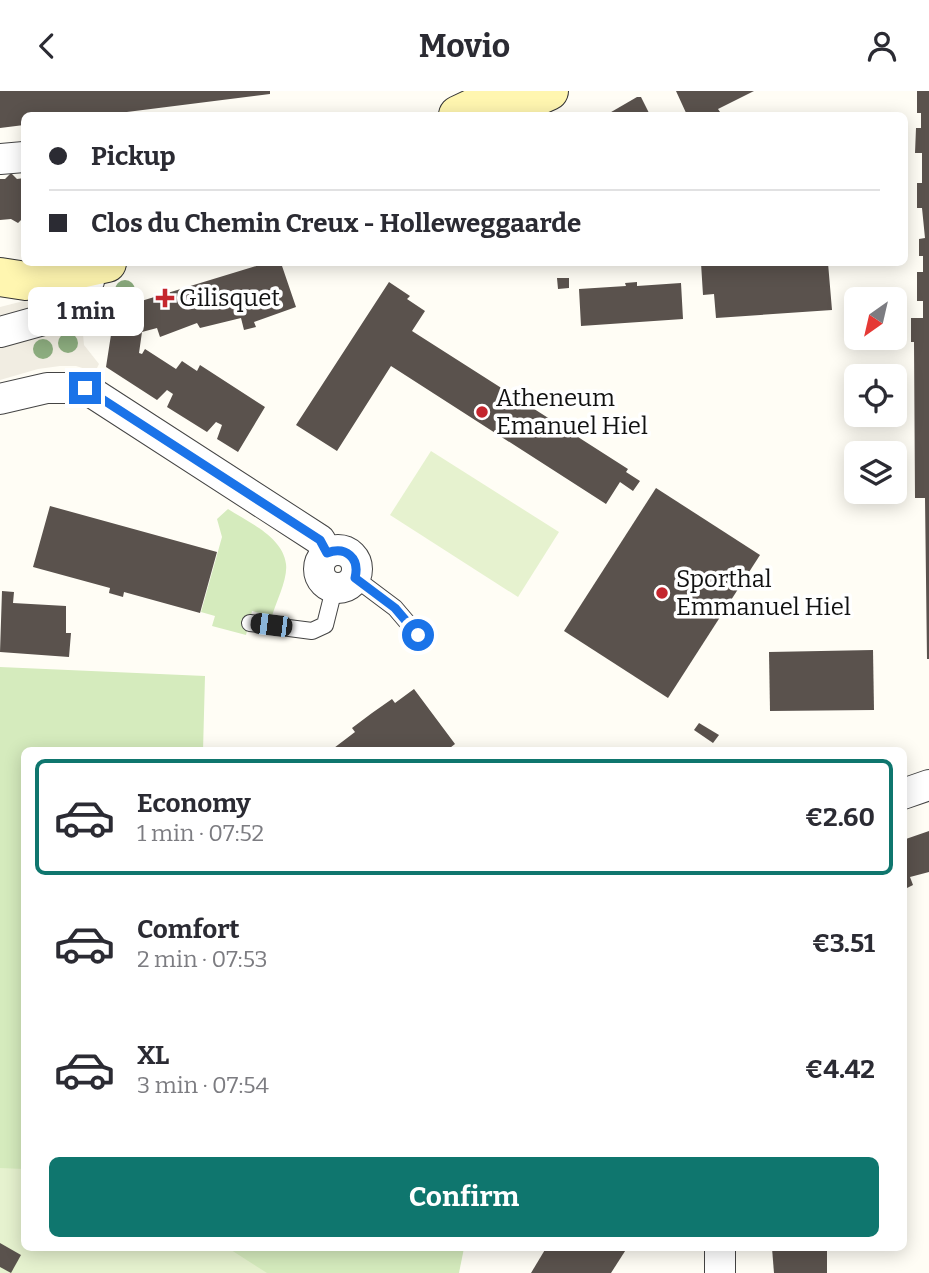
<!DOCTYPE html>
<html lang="en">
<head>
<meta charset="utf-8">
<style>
  body { margin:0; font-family:Bitter,serif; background:#f2f2f3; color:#2b2b33; height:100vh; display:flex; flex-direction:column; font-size:26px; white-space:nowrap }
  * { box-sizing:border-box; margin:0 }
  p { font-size:23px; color:#7c7c81 }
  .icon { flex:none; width:38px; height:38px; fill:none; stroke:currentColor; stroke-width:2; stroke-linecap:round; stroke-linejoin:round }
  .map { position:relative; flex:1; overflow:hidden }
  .sheet { position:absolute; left:21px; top:656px; width:886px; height:504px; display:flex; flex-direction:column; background:#fff; border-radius:10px; box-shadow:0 4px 18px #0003 }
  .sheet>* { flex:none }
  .top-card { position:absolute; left:21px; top:21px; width:887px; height:154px; border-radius:10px; box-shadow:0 4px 18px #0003; display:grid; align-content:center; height:154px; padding:0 28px; background:#fff }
  .needle { width:46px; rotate:214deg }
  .controls { position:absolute; left:844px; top:196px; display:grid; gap:14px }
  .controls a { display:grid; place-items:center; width:63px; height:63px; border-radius:10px; background:#fff; box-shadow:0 4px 18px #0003; font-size:35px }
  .end { position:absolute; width:32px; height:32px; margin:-16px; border:9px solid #1a73e8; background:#fff; box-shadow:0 0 0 4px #fff }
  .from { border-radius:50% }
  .bubble { position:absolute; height:49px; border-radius:10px; background:#fff; box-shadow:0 4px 18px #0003; font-size:23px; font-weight:700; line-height:49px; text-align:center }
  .car { position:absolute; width:21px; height:42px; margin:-21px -10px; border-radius:9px; box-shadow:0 0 5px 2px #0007; background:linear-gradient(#222 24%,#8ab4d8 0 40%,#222 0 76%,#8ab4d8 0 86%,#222 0) }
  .top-card b { display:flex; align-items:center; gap:24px; height:66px; font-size:26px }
  .top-card b+b { border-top:2px solid #e1e1e2 }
  .top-card i { width:18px; height:18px; background:#2b2b33 }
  ul { padding:12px 0 0; list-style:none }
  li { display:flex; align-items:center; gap:21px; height:116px; margin:0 14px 10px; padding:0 14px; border:4px solid transparent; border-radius:10px }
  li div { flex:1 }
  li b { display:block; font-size:26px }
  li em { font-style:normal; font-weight:700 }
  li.on { border-color:#0f766e }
  li>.icon { width:63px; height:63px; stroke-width:1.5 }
  .cta { display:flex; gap:14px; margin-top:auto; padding:14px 28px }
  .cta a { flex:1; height:80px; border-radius:10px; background:#0f766e; color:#fff; font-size:28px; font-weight:700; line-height:80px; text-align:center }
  header { display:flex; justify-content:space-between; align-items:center; height:91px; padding:0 28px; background:#fff; font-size:32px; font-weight:700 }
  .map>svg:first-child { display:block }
  .green { fill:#d5ebbd }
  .pitch { fill:#e6f2cf }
  .plaza { fill:#f1ede2 }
  .building { fill:#5a524d }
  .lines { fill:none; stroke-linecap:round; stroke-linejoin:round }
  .lane-casing { stroke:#444; stroke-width:18 }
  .street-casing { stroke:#444; stroke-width:32 }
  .secondary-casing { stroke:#333; stroke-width:40 }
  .lane { stroke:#fff; stroke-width:16 }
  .street { stroke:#fff; stroke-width:30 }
  .secondary { stroke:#fff6b0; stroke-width:38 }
  .tree { fill:#8dad7f }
  .route { stroke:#1a73e8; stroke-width:9 }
  .poi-dot { fill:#c4262e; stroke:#fff; stroke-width:2.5 }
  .labels { text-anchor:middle; stroke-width:7; stroke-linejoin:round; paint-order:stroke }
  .poi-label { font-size:24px; fill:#111; stroke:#fff; text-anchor:start }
</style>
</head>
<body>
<header><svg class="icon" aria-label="back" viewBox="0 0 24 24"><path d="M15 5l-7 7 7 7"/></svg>Movio<svg class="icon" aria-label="person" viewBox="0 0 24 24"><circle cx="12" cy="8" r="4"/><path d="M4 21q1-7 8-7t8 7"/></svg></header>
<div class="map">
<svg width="929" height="1182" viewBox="0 0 929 1182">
  <rect width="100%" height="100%" fill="#fffdf5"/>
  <g class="green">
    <path d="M228,418C248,431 283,446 286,473C288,488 276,511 272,525L252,520L246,544L212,535L215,525L201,521L222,446L217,428Z"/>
    <path d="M0,576L205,585L203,660H24V1079L0,1078Z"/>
    <path d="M215,1157H464L459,1182H247Z"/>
  </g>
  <g class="pitch">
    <path d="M431,360L559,441L518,506L390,424Z"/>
    <path d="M0,1077L24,1078V1157H228L267,1182H0Z"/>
  </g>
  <path class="plaza" d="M75,197L84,215L82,233L84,254L99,273L95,281L76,275H60L38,278L0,289V216Z"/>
  <g class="building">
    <path d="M0,0H270V3L103,24H24V34L0,37Z"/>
    <path d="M676,0H754L718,18L722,24H687Z"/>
    <path d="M917,0H929V568H927L925,407H915L914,251H911V227H923V210H917V181H923V165H919V148L925,147L922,117H917V92H922V62H915L916,37H921V22H917Z"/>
    <path d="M637,6H641L650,24H606Z"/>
    <path d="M11,82L17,88L24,87V126L18,132L11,128L0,129V88H5Z"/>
    <path d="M266,172H281L296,216L254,231L256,236L244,239L241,227L200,237L197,232L160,246L157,237L142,241L139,262L142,263L145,258L176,278L182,270L197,280L200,274L265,316L238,361L217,348L222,334L216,331L207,341L167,316L173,303L167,299L157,309L106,276L115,218Z"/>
    <path d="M701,172H828L832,219L716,227L714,203L703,204Z"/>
    <path d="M557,187H569V197L558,198Z"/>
    <path d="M389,191L410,205L407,208L425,220L412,240L628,378L626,381L640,390L633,400L620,391L606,413L391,275L337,360L296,334Z"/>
    <path d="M637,191V195L681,192L683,228L581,235L579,198L626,195L625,192Z"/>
    <path d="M656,397L760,464L668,607L564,540Z"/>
    <path d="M50,415L217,461L200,522L124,501L123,506L109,502L110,497L33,476Z"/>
    <path d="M2,500L14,501L13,512L66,515V542H71L69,566L0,561Z"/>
    <path d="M873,559L874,619L770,620L769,561Z"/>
    <path d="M414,598L455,653L446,660H330L355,641L352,637L372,622L392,608L395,612Z"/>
    <path d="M699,632L719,644L713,652L694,639Z"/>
    <path d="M929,740V781L910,786L913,794L903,799V749Z"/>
    <path d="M0,1152L21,1164L11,1182L0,1176Z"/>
    <path d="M546,1157H627L611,1182H531Z"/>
    <path d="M772,1157H827V1182H774Z"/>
  </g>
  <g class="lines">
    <defs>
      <g id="lane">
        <path d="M355,487L395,517L418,544"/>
        <path d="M250,532L312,540L325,534L334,498"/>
      </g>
      <g id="street">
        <path d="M0,68L24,66"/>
        <path d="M0,241L72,221L89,190L74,194"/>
        <path d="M0,308L47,297H85L320,449L327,462"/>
        <circle cx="338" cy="478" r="19"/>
        <path d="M903,703L929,694"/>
        <path d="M720,1157V1182"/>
      </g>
      <g id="secondary">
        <path d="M458,24L509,0"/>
        <path d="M496,24L549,0"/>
        <path d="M0,186L26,190L107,172"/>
      </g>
    </defs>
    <use href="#lane" class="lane-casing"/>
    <use href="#street" class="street-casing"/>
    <use href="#secondary" class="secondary-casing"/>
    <use href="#lane" class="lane"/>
    <use href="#street" class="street"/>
    <use href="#secondary" class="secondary"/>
  </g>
  <g class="tree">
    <circle cx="125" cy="199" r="10"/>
    <circle cx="68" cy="252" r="10"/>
    <circle cx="43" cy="258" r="10"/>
  </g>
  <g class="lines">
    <path class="route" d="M85,297L320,449L327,462C346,455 360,467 355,487L395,517L418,544"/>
  </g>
  <g class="poi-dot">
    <path d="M161.5 196.5h7v7h7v7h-7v7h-7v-7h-7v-7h7z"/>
    <circle cx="482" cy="321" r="7"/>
    <circle cx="662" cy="502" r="7"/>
  </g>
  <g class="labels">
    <g class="poi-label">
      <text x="179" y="215">Gilisquet</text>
      <text x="496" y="315">Atheneum<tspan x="496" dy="28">Emanuel Hiel</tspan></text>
      <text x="676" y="496">Sporthal<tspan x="676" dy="28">Emmanuel Hiel</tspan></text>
    </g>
  </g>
</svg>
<div class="controls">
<a><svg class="needle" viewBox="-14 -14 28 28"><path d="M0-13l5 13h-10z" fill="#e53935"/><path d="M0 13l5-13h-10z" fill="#7c7c81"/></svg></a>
<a><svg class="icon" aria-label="locate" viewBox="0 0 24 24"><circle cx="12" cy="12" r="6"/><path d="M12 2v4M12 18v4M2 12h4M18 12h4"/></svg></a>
<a><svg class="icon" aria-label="layers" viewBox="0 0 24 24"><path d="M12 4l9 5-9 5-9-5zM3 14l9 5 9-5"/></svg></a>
</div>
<i class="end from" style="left:418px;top:544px"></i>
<i class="end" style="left:85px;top:297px"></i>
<div class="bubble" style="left:28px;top:196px;width:116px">1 min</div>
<i class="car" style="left:271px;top:534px;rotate:277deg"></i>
<div class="top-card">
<b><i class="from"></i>Pickup</b>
<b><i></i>Clos du Chemin Creux - Holleweggaarde</b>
</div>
<section class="sheet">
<ul>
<li class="on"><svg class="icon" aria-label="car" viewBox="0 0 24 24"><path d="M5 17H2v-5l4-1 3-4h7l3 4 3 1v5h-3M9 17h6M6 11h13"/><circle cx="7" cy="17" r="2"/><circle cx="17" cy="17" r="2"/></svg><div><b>Economy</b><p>1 min · 07:52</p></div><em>€2.60</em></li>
<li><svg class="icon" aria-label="car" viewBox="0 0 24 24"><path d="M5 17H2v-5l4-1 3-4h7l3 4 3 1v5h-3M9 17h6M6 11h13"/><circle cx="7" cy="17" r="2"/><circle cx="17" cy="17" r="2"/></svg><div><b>Comfort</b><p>2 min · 07:53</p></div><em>€3.51</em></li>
<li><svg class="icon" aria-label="car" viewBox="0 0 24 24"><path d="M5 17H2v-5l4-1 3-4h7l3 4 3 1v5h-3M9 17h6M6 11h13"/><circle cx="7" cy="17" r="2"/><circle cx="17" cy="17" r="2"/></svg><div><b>XL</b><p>3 min · 07:54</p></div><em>€4.42</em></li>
</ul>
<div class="cta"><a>Confirm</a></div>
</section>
</div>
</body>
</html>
